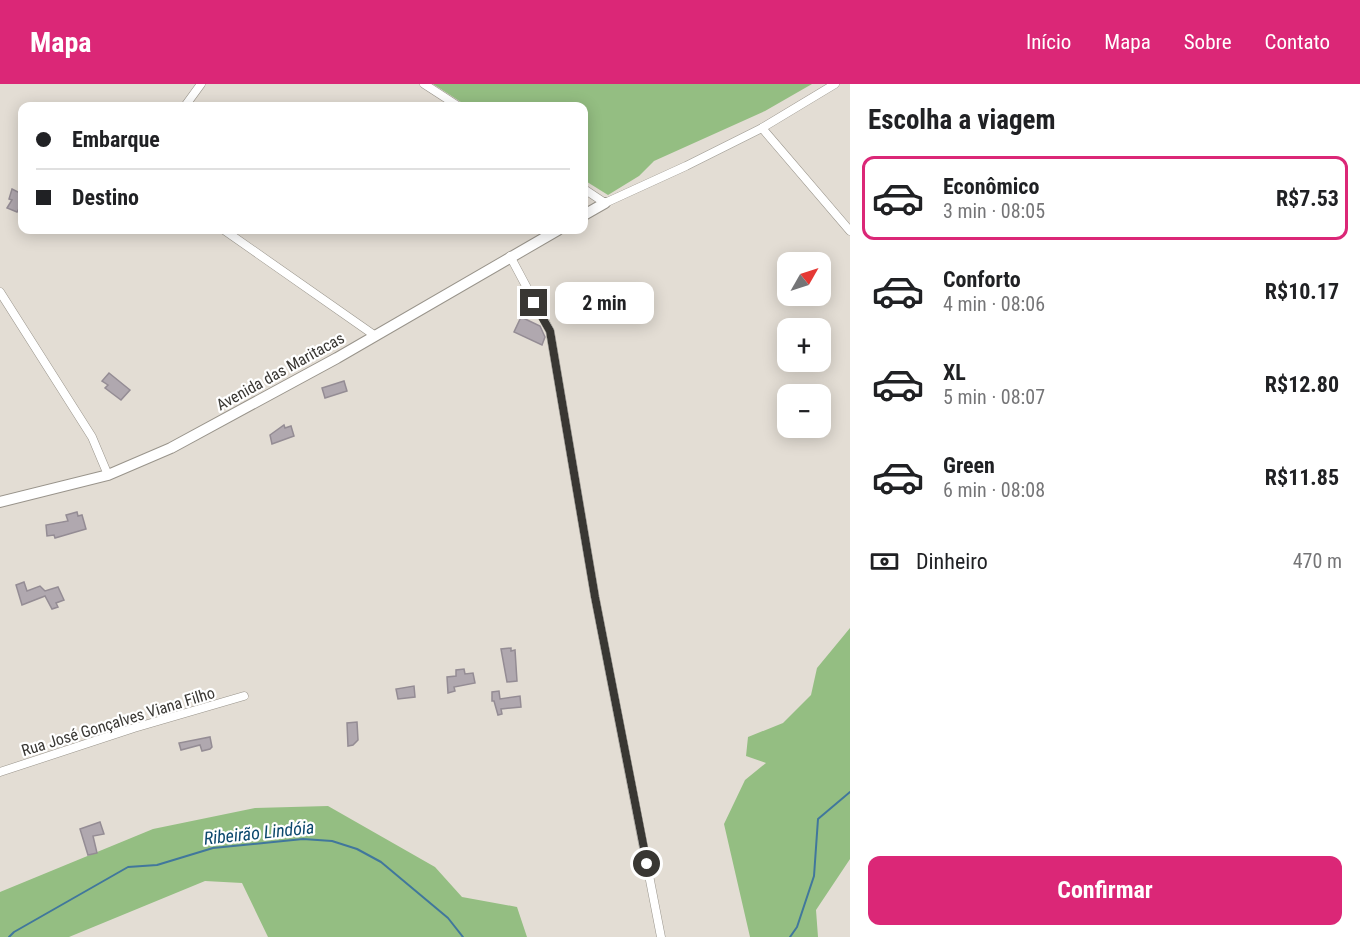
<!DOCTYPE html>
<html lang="pt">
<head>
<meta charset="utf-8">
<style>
  body { margin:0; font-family:"Roboto Condensed",sans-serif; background:#f6f6f6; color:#202124; height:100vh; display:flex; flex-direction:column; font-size:22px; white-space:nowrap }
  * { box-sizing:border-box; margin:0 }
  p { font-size:20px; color:#757577 }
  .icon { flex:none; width:33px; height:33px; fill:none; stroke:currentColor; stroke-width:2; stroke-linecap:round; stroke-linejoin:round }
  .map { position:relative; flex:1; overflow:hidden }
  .drawer { display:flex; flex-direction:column; background:#fff; width:510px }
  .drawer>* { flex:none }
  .top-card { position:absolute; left:18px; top:18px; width:570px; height:132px; border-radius:12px; box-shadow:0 3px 15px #0003; display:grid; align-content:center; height:132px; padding:0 18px; background:#fff }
  .needle { width:39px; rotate:51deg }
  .buttons { position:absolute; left:777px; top:168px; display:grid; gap:12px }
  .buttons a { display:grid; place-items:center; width:54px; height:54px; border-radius:12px; background:#fff; box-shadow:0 3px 15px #0003; font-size:30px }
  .end { position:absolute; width:27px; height:27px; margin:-14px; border:8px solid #393733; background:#fff; box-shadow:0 0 0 3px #fff }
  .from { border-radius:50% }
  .bubble { position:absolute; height:42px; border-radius:12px; background:#fff; box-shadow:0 3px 15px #0003; font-size:20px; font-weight:700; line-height:42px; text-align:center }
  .top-card b { display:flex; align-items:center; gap:21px; height:57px; font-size:22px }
  .top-card b+b { border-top:2px solid #e0e0e0 }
  .top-card i { width:15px; height:15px; background:#202124 }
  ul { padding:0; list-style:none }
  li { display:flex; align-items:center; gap:18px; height:84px; margin:0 12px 9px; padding:0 6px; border:3px solid transparent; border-radius:12px }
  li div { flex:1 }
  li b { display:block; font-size:22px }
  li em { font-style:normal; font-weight:700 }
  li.selected { border-color:#db2777 }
  li>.icon { width:54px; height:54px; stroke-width:1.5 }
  h2 { padding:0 18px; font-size:27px; line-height:72px }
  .pay { display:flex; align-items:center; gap:15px; height:66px; padding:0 18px; font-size:22px }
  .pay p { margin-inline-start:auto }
  .button { display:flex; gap:12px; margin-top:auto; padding:12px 18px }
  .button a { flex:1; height:69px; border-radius:12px; background:#db2777; color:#fff; font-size:24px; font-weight:700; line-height:69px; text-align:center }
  header { display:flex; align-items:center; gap:36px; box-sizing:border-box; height:84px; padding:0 30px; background:#db2777; color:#fff }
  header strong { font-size:28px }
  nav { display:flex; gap:33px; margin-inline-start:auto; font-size:21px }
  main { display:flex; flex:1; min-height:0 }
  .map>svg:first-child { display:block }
  .green { fill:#94be82 }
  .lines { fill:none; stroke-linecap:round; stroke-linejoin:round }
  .stream { stroke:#41779c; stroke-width:2 }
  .building { fill:#b0a8af; stroke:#948c94; stroke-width:1.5 }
  .street-casing { stroke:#99948b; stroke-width:9 }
  .secondary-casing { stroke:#99948b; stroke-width:12 }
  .street { stroke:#fff; stroke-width:8 }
  .secondary { stroke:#fff; stroke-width:10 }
  .route { stroke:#393733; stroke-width:8 }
  .labels { text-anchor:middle; stroke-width:4.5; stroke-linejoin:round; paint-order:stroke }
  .street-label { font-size:16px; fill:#393733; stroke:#fff }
  .water-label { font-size:18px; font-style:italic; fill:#0c486d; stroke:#fff }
</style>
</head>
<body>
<header>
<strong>Mapa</strong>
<nav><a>Início</a><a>Mapa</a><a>Sobre</a><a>Contato</a></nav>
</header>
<main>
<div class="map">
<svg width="850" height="853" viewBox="0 0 850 853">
  <rect width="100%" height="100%" fill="#e3ddd4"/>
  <g class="green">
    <path d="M433,0H812L765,27L654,77L639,92L608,111L584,96V22H467Z"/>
    <path d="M850,544V775L816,826L818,853H750L724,740L745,696L766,679L746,672L748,653L783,639L811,611L817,584Z"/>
    <path d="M328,722L435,783L462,813L517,823L527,853H268L242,799L205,797L69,853H0V808L153,745L255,724Z"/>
  </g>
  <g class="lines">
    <g class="stream">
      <path d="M9,853L14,848L128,783L157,781L213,764L303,755L332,757L357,765L381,778L448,834L463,853"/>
      <path d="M790,853L797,843L814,792L818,735L850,708"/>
    </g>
  </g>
  <g class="building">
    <path d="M12,105L22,110L19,118L22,119L17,128L7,124L12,116L9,115Z"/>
    <path d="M521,233L540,242L545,253L542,261L514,248Z"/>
    <path d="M109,289L130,306L121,316L105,304L108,301L102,297Z"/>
    <path d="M344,297L347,307L325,314L322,304Z"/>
    <path d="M284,341L285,344L291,342L294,352L272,360L270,351Z"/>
    <path d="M77,428L78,432L82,431L86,445L55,454L54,451L47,452L46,441L68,437L66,431Z"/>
    <path d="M24,498L27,507L40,502L45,507L58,503L64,516L56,519L58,523L52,525L45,512L22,521L16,501Z"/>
    <path d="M511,564V567L515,566L517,597L507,598L501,565Z"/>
    <path d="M464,585L465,590L473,589L475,599L454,603L455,607L448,609L447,593L456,592V586Z"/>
    <path d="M414,602L415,613L398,615L396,605Z"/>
    <path d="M499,607L500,615L520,612L521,623L501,625L502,630L498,631L494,617H492V608Z"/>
    <path d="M357,638L358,656L353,661L348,662L347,639Z"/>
    <path d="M210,653L212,663L210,665L202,667L200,661L181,666L179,659Z"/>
    <path d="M100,738L104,750L93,752L97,769L88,771L80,745Z"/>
  </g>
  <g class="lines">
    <defs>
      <g id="street">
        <path d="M424,0L458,22"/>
        <path d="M185,22L201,0"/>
        <path d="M762,44L850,147"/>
        <path d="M584,105L605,119L686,82L762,44L835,0"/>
        <path d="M224,146L374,251"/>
        <path d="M510,172L550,247L595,513L661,853"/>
        <path d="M0,208L92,353L108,391"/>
        <path d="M0,688L134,644L244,612"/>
      </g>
      <g id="secondary">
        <path d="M584,131L605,119"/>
        <path d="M0,418L108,391L171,364L337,274L558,146"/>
      </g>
    </defs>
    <use href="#street" class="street-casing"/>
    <use href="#secondary" class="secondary-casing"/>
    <use href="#street" class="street"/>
    <use href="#secondary" class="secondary"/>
  </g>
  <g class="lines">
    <path class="route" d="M534,219L550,247L595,513L647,780"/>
  </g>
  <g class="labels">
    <g class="street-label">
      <text transform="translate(280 287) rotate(-29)" y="6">Avenida das Maritacas</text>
      <text transform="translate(118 637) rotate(-17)" y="6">Rua José Gonçalves Viana Filho</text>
    </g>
    <g class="water-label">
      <text transform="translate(259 749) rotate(-6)" y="6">Ribeirão Lindóia</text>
    </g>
  </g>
</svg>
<div class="buttons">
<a><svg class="needle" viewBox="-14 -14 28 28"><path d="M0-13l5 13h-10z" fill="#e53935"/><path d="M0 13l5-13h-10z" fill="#757577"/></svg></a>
<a>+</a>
<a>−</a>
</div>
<i class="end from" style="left:647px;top:780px"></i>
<i class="end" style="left:534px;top:219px"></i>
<div class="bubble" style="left:555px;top:198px;width:99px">2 min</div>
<div class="top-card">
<b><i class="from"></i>Embarque</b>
<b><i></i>Destino</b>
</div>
</div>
<section class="drawer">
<h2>Escolha a viagem</h2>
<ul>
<li class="selected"><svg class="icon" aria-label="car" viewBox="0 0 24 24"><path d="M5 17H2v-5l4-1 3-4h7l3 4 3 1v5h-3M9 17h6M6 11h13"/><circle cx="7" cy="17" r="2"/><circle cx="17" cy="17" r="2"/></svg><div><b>Econômico</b><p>3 min · 08:05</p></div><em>R$7.53</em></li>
<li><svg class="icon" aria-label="car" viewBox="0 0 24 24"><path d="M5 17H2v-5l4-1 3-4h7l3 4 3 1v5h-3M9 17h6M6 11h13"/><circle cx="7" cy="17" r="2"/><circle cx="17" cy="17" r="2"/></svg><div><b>Conforto</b><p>4 min · 08:06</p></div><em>R$10.17</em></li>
<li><svg class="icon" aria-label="car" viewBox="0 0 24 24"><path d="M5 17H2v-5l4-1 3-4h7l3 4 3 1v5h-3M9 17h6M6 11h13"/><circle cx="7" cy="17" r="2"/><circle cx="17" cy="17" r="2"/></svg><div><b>XL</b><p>5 min · 08:07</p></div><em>R$12.80</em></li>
<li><svg class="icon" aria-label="car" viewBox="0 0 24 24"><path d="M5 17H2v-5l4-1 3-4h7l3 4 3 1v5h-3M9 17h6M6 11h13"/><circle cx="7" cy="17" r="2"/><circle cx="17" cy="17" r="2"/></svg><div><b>Green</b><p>6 min · 08:08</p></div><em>R$11.85</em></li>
</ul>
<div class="pay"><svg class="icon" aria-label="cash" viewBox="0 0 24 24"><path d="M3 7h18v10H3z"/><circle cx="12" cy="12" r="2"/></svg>Dinheiro<p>470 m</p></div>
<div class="button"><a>Confirmar</a></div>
</section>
</main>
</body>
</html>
